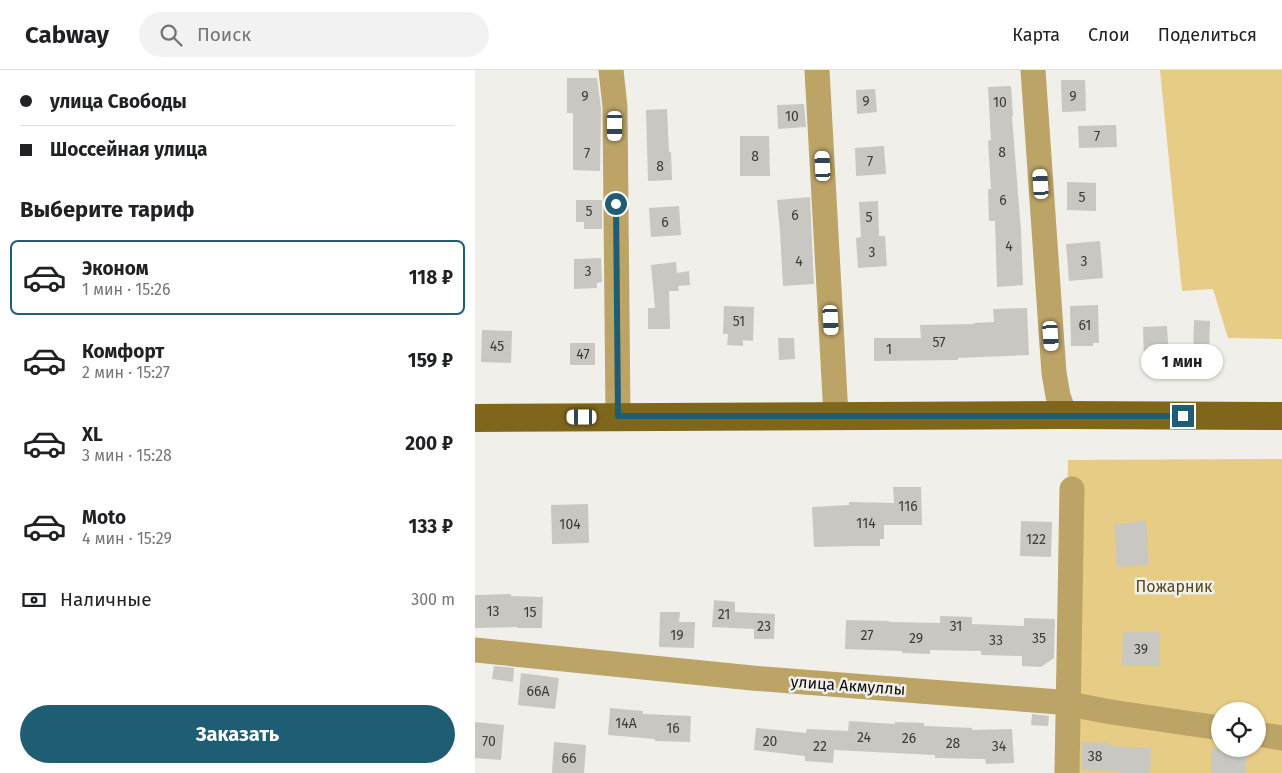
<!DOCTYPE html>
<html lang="ru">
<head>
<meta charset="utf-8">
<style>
  body { margin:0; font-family:"Fira Sans",sans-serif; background:#f2f2f2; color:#202124; height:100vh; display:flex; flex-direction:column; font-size:19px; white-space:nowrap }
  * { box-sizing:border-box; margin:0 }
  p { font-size:16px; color:#757577 }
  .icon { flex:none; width:28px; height:28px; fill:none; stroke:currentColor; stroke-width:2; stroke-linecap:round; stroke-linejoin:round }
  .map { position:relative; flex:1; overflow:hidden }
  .sheet { display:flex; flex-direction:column; background:#fff; width:475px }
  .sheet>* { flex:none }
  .banner { display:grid; align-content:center; height:110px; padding:0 20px; background:#fff }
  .tools { position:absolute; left:736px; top:632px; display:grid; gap:10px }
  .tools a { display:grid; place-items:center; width:55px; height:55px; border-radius:50%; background:#fff; box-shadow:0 1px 4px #0004; font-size:25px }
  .end { position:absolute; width:22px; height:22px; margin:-11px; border:6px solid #1f5d74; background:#fff; box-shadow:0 0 0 2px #fff }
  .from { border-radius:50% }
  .bubble { position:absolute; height:35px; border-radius:18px; background:#fff; box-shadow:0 1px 4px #0004; font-size:16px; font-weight:700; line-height:35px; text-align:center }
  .car { position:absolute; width:15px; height:30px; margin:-15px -8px; border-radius:6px; box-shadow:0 0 4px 1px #0007; background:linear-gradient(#fff 24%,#345 0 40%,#fff 0 76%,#345 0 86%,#fff 0) }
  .banner b { display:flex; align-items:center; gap:18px; height:48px; font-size:19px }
  .banner b+b { border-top:1px solid #e0e0e0 }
  .banner i { width:12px; height:12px; background:#202124 }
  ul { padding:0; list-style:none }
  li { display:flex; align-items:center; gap:15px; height:75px; margin:0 10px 8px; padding:0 10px; border:2px solid transparent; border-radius:8px }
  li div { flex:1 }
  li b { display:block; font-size:19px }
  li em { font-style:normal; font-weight:700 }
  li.current { border-color:#1f5d74 }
  li>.icon { width:45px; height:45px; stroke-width:1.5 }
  h2 { padding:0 20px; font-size:22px; line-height:60px }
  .pay { display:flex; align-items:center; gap:12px; height:55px; padding:0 20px; font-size:19px }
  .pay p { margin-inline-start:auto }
  .cta { display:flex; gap:10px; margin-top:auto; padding:10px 20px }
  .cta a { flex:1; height:58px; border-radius:30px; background:#1f5d74; color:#fff; font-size:20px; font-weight:700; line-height:58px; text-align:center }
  header { display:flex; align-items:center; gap:30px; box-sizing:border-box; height:70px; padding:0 25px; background:#fff; border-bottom:1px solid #e0e0e0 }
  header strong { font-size:24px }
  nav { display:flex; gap:28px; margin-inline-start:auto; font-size:18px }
  .search { width:350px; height:45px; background:#f2f2f2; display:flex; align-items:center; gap:12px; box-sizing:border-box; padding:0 18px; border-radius:28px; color:#757577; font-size:19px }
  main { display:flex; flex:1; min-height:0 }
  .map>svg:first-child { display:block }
  .green { fill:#e7cc86; fill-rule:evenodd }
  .building { fill:#c9c7c2 }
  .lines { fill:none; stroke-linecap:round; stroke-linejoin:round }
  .minor { stroke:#bca466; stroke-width:25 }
  .major { stroke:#80661a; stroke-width:28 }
  .route { stroke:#1f5d74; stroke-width:6 }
  .labels { text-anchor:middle; stroke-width:5; stroke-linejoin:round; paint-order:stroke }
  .number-label { font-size:14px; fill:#3c3b39 }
  .park-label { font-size:16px; fill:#57471c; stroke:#f1efea }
  .street-label { font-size:16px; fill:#0d0c0b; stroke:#f1efea }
</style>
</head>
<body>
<header>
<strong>Cabway</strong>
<div class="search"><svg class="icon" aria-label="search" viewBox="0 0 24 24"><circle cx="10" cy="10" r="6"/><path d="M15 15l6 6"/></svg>Поиск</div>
<nav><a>Карта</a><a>Слои</a><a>Поделиться</a></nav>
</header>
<main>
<section class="sheet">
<div class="banner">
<b><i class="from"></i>улица Свободы</b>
<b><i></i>Шоссейная улица</b>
</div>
<h2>Выберите тариф</h2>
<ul>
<li class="current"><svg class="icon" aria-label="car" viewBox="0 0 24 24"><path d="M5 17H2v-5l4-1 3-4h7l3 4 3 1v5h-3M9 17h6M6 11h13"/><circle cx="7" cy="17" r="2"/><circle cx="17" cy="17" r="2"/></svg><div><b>Эконом</b><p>1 мин · 15:26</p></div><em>118 ₽</em></li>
<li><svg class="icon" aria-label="car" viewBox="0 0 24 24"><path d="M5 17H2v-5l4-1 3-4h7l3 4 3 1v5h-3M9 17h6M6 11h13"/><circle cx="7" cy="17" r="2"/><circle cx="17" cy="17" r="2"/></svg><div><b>Комфорт</b><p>2 мин · 15:27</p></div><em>159 ₽</em></li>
<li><svg class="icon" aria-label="car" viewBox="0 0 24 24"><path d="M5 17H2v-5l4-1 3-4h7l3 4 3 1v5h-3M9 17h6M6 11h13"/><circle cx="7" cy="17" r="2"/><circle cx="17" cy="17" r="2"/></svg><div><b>XL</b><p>3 мин · 15:28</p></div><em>200 ₽</em></li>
<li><svg class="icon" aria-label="car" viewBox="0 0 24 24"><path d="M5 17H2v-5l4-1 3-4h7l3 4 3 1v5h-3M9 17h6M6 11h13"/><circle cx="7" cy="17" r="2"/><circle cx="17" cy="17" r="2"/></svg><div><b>Moto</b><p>4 мин · 15:29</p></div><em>133 ₽</em></li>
</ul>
<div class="pay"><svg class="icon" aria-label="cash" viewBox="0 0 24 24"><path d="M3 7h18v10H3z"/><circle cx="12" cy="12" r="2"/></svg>Наличные<p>300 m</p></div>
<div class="cta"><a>Заказать</a></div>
</section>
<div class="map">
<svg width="807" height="703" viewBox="0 0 807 703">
  <rect width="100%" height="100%" fill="#f1efea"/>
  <g class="green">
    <path d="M685,0H807V269L753,268L738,219L707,221Z"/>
    <path d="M807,389V703H587L593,390ZM745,641H782V679H745Z"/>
  </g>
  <g class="building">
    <path d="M92,8H122L126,38L125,101L98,100V43H92Z"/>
    <path d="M586,10H610L611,41L587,42Z"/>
    <path d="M536,16L538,46L537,47L546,161L548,215L522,217L520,151H514L513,119H516L513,71L516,70L513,17Z"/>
    <path d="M400,19L402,42L382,44L381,20Z"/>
    <path d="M329,34L331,57L303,59L302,35Z"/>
    <path d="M192,39L194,82H196L197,110L173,111L171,40Z"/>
    <path d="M641,55L642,77L604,78L603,56Z"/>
    <path d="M265,66H294L295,106H265Z"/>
    <path d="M409,76L411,104L381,106L380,78Z"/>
    <path d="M592,112L621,113V141L592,140Z"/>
    <path d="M335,127L339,214L308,216L305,162L302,130Z"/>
    <path d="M101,130H127V159H109V152H101Z"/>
    <path d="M403,131L404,166H410L412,196L383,198L381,168L386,167L384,132Z"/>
    <path d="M204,136L206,165L176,167L174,138Z"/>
    <path d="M625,171L628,208L594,211L591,174Z"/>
    <path d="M126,188L127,212L122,213V218L99,219V189Z"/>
    <path d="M201,192L202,203L214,201L215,215L203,216L204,221H194L195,259H173V238H180L176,195Z"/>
    <path d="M623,235L624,273H618V276H596L595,236Z"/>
    <path d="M249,236L279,237L278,271L268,270V276L252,275L253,264H248Z"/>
    <path d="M552,238L554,285L483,288V290L399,291V268H446L445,255L499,254V253L519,252L518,239Z"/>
    <path d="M719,250L735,251L734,286H718Z"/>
    <path d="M692,256L694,289L669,290L668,257Z"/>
    <path d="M7,260L37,261L36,293L6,292Z"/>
    <path d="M303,268H319L320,289L304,290Z"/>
    <rect x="95" y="273" width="25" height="22"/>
    <path d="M418,417H446L447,455H409V469H405V476H381L339,477L337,437L374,435V432L419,433Z"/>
    <path d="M113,434L114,473L77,474L76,435Z"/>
    <path d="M546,451L577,452L576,487L545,486Z"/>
    <path d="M671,451L674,495L642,497L639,454Z"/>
    <path d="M36,524V526L68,527L67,558H42V557L0,558V525Z"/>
    <path d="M239,530L260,532V542L300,544L299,569H279V559L237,557Z"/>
    <path d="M185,542H205L204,552H220L219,578L184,577Z"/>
    <path d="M465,546L497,547V554L549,556V548L580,549L579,588L566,597L547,596V586L506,585V581L455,580V584L427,583V581L370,579L371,550L414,551V552L465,553Z"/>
    <path d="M648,562H685V596H647Z"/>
    <path d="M19,596L39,598L38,612L17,609Z"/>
    <path d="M46,603L84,608L80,639L43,635Z"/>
    <path d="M135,638L168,641V644L216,646L215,672L180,671V669L133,665Z"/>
    <path d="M557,644L574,646L573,656L556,655Z"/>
    <path d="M374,651L420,654V652L449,653V656L497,658V660L537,659L539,693L511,694L510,689L460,688V685L359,680L358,693L330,691V686L279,680L281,658L331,663L332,659L373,661Z"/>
    <path d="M0,652L29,655L26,690L0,688Z"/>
    <path d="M79,672L111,675L109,703H77Z"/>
    <path d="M607,672L635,673V676L676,678L675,703H646V701L606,700Z"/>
    <path d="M736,679H772L771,703H736Z"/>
  </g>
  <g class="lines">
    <g class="minor">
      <path d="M136,0L140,37L143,346"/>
      <path d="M342,0L361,346"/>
      <path d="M558,0L579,303L583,326L590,345"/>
      <path d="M0,580L277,608L584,632L636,642L745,658"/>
      <path d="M782,664L807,668"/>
      <path d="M592,703L597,419"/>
    </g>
    <path class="major" d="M0,348L590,345L807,346"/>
  </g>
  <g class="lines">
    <path class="route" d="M141,134L143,346H708"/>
  </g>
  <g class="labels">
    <g class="number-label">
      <text x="110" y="31">9</text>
      <text x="598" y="31">9</text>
      <text x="391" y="36">9</text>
      <text x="525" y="37">10</text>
      <text x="317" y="51">10</text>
      <text x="622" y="71">7</text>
      <text x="527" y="87">8</text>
      <text x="112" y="88">7</text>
      <text x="280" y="91">8</text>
      <text x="395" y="96">7</text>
      <text x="185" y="101">8</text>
      <text x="607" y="132">5</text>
      <text x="528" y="135">6</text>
      <text x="114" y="146">5</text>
      <text x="320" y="150">6</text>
      <text x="394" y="152">5</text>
      <text x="190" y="157">6</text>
      <text x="534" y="181">4</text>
      <text x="397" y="187">3</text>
      <text x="324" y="196">4</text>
      <text x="609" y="196">3</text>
      <text x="113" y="206">3</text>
      <text x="264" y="256">51</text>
      <text x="610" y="260">61</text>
      <text x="464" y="277">57</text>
      <text x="22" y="281">45</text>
      <text x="414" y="284">1</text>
      <text x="108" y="289">47</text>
      <text x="433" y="441">116</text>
      <text x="391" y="458">114</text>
      <text x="95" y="459">104</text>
      <text x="561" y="474">122</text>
      <text x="18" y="546">13</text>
      <text x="55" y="547">15</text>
      <text x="249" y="549">21</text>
      <text x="289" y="561">23</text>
      <text x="481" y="561">31</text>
      <text x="202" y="570">19</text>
      <text x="392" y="570">27</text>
      <text x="441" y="573">29</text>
      <text x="564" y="573">35</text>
      <text x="521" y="575">33</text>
      <text x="666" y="584">39</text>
      <text x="63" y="626">66А</text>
      <text x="151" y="658">14А</text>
      <text x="198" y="663">16</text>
      <text x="389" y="672">24</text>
      <text x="434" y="673">26</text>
      <text x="14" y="676">70</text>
      <text x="295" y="676">20</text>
      <text x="478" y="678">28</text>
      <text x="345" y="681">22</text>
      <text x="524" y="681">34</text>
      <text x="620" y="691">38</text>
      <text x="94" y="693">66</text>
    </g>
    <g class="park-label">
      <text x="699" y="522">Пожарник</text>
    </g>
    <g class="street-label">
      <text transform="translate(373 615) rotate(4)" y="6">улица Акмуллы</text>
    </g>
  </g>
</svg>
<div class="tools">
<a><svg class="icon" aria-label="locate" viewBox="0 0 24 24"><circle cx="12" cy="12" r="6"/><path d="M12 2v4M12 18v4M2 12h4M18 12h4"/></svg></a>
</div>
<i class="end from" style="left:141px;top:134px"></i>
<i class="end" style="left:708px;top:346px"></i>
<div class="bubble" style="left:666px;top:274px;width:82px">1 мин</div>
<i class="car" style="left:140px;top:56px;rotate:180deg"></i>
<i class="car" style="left:348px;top:96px;rotate:357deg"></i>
<i class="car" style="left:566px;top:114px;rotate:356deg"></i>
<i class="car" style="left:356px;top:250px;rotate:177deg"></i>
<i class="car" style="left:576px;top:266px;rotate:176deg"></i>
<i class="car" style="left:107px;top:347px;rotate:270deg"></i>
</div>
</main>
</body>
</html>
